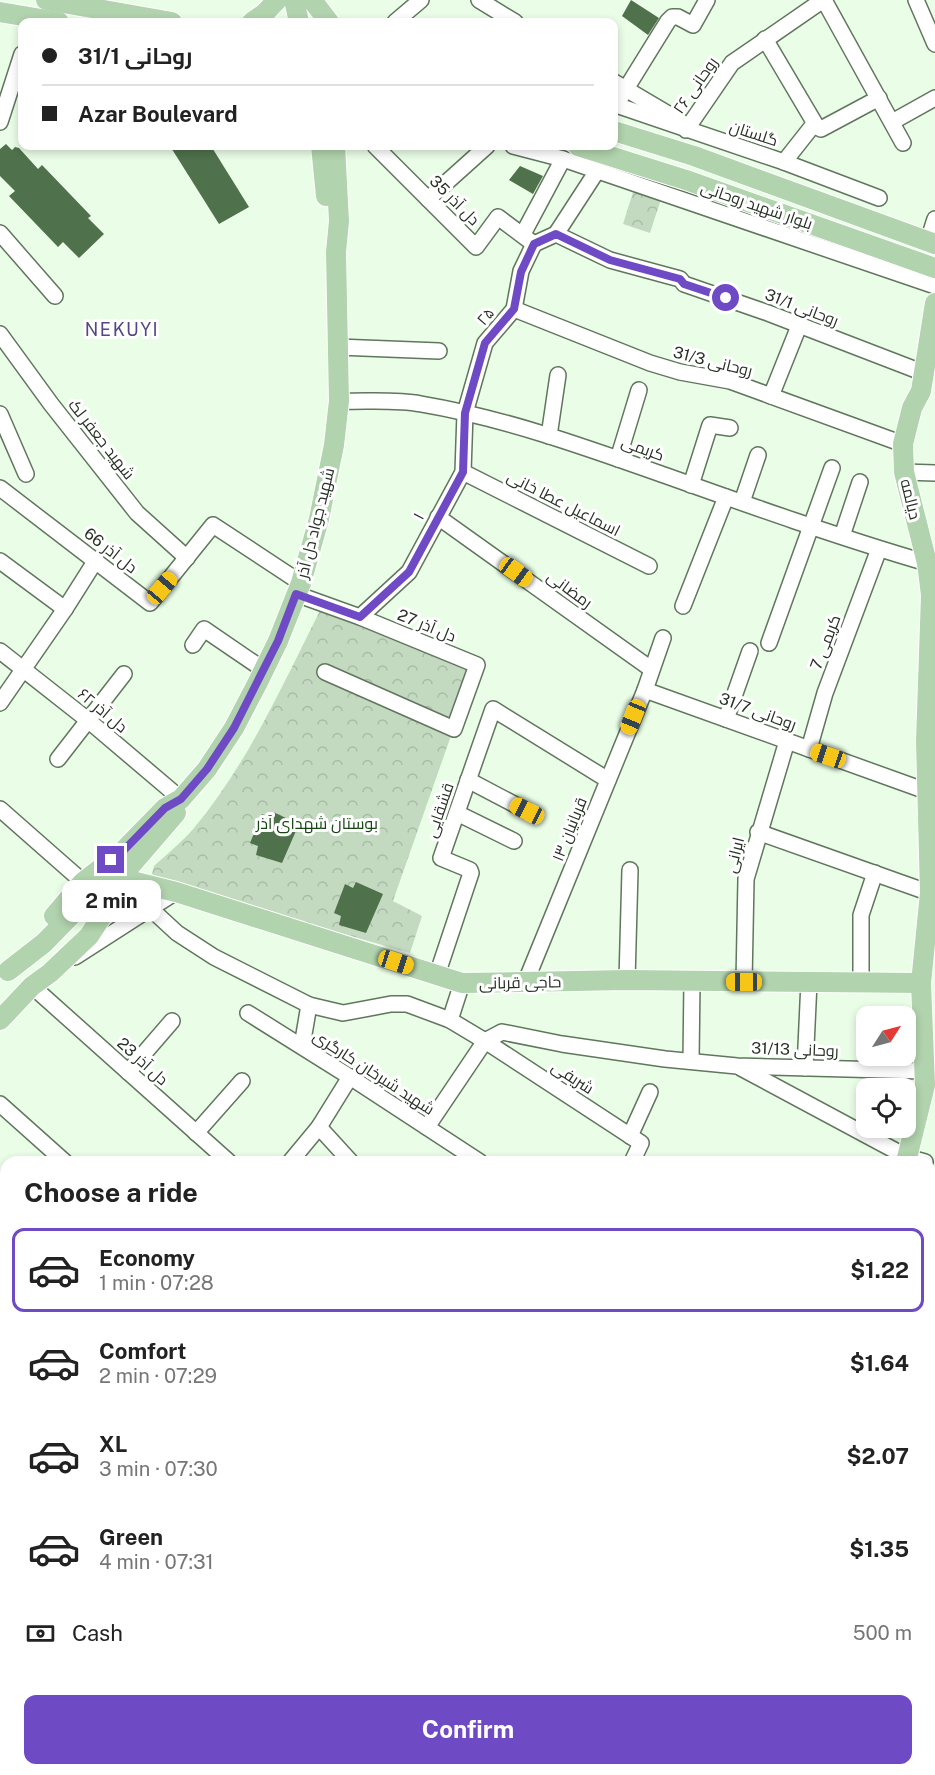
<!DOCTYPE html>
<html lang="en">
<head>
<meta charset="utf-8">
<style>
  body { margin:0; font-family:"Public Sans",Cairo,sans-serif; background:#f6f6f6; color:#222; height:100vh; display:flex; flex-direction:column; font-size:22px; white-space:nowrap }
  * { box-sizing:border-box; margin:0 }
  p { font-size:20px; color:#767676 }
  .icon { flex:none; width:33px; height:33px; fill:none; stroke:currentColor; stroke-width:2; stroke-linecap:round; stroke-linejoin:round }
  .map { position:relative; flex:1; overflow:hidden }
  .side { position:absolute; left:0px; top:1156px; width:936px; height:620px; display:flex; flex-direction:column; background:#fff; border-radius:18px 18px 0 0; box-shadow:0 3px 9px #0003 }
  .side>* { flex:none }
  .hud { position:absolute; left:18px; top:18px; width:600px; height:132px; border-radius:12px; box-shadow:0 3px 9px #0003; display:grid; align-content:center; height:132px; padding:0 24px; background:#fff }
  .needle { width:39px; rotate:54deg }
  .fabs { position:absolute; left:856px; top:1006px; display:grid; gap:12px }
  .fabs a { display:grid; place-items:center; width:60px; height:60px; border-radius:12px; background:#fff; box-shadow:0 3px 9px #0003; font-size:30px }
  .end { position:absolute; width:27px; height:27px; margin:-14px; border:8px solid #6e4bc4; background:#fff; box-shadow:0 0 0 3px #fff }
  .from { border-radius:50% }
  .bubble { position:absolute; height:42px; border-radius:12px; background:#fff; box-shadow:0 3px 9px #0003; font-size:20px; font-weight:700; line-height:42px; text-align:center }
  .car { position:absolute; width:18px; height:36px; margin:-18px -9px; border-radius:8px; box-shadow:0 0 4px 2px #0007; background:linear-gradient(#f5c518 24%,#345 0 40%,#f5c518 0 76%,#345 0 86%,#f5c518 0) }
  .hud b { display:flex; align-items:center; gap:21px; height:57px; font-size:22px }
  .hud b+b { border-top:2px solid #e0e0e0 }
  .hud i { width:15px; height:15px; background:#222 }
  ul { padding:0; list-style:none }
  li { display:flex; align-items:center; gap:18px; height:84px; margin:0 12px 9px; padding:0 12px; border:3px solid transparent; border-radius:12px }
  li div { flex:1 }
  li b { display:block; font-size:22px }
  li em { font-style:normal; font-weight:700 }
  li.selected { border-color:#6e4bc4 }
  li>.icon { width:54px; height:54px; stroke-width:1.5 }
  h2 { padding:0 24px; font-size:27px; line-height:72px }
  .pay { display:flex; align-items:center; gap:15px; height:66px; padding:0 24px; font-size:22px }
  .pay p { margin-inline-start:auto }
  .action { display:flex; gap:12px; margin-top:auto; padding:12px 24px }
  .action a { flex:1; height:69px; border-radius:12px; background:#6e4bc4; color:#fff; font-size:24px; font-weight:700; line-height:69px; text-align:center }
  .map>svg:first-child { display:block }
  .park { fill:url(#park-crowns) }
  .building { fill:#4f714b }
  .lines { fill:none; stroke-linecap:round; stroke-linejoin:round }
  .minor-casing { stroke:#60765d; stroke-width:18 }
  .major-casing { stroke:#fff; stroke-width:22 }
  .minor { stroke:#fff; stroke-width:15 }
  .major { stroke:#b1d3ad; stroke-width:20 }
  .route { stroke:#6e4bc4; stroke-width:8 }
  .labels { text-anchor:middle; stroke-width:6; stroke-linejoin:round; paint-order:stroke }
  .street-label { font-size:16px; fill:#273126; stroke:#fff }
  .park-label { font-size:16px; fill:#13460f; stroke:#fff }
  .neighbourhood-label { font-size:18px; letter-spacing:1.5px; fill:#554785; stroke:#fff }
</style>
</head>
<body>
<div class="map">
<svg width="935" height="1775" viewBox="0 0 935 1775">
  <defs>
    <pattern id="park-crowns" width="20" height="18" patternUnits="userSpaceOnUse" patternTransform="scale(1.5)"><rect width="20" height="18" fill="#c3dac0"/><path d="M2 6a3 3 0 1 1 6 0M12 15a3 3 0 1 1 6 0" fill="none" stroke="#a8bca5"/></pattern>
  </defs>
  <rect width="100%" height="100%" fill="#eafee7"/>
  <g class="park">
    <path d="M634,189L661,199L650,233L623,224Z"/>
    <path d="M325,601L474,670L393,901L422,916L410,953L156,880L152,874L154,866C167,854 182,842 194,828C250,761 285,679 325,601Z"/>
  </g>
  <g class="building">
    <path d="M631,0L659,18L648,35L622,16Z"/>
    <path d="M6,144L12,150L15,147L19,148L38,169L42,165L91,216L88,218L104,234L79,258L63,242L58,247L9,196L15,191L0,176V149Z"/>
    <path d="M170,146H211L249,207L219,224Z"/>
    <path d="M520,166L543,176L533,194L509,180Z"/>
    <path d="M273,812L299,824L282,863L256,855L258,846L250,843L262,814L269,818Z"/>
    <path d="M356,882L383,894L366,933L339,925L341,916L334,913L345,884L353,888Z"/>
  </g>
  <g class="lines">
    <defs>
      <g id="minor">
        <path d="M479,0L515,22"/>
        <path d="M707,0L693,25L678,17H672L668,21L616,105L784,162L879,198"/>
        <path d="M824,0L903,143"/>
        <path d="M916,0L935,44"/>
        <path d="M395,22L421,0"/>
        <path d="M765,39L817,127L821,129L879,98"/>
        <path d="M614,82L680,121"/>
        <path d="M0,122L22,54"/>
        <path d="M892,122L935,98"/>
        <path d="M686,130L732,63L823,0"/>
        <path d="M375,146L476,247L498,217L534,244"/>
        <path d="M513,146L563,159L935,286"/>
        <path d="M784,162L814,124"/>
        <path d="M428,199L487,146"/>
        <path d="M0,233L55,296"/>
        <path d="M523,234L563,159"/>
        <path d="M556,234L597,171"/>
        <path d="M928,241L935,219"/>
        <path d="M534,244L556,234L610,260L680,279L684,284L768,313L924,373"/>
        <path d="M514,309L650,363L680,372L730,381L903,444"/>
        <path d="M0,334L51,404L137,513L187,558"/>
        <path d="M338,347L439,351"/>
        <path d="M771,396L799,326"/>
        <path d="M339,401C365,402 394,399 421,404C504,418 585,447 664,475C751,506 838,537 927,563"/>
        <path d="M0,414L26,474"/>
        <path d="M549,436L558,375"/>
        <path d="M618,459L639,390"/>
        <path d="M463,472L649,566"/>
        <path d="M904,472L935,473"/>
        <path d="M691,485L710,425L730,428"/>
        <path d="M0,488L150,603L213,525L301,583"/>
        <path d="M742,502L758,455"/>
        <path d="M438,517L651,669"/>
        <path d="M842,536L860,482"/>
        <path d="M0,561L65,609"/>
        <path d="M296,594L360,617L477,665L454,729L325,672"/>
        <path d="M683,606L726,497"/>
        <path d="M360,617L409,572L463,472L465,413L485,343L514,309L521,271L534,244"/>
        <path d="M769,643L832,468"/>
        <path d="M193,645L204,629L264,670"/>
        <path d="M0,651L89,721L181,799"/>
        <path d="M645,690L926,791"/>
        <path d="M0,703L65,609L96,560"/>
        <path d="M726,719L750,651"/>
        <path d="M809,749L825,693L879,549"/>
        <path d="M58,759L124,674"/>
        <path d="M468,780L527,811"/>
        <path d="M0,809L83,882"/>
        <path d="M457,813L514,841"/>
        <path d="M758,832L930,893"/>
        <path d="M151,909L177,933L214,957L309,1005L343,1013L391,1004H407L450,1020L485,1041L641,1143L632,1162"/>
        <path d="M75,957L176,892"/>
        <path d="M437,975L471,873L470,870L441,858L493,709L608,780"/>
        <path d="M627,980L630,870"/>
        <path d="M526,981L645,690L663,638"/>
        <path d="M744,982L746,879L787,741"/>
        <path d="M861,983V915L875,873"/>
        <path d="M32,986L229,1162"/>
        <path d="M248,1013L350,1077L480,1162"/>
        <path d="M450,1020L462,983"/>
        <path d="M302,1046L309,1005"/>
        <path d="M691,1061L692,981"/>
        <path d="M741,1068L907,1157L925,1162"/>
        <path d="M805,1068L809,982"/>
        <path d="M128,1072L172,1021"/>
        <path d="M0,1104L65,1162"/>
        <path d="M319,1127L351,1162"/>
        <path d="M427,1127L485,1041L502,1032L562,1044L665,1059L737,1066L923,1071"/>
        <path d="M196,1133L242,1081"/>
        <path d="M630,1136L650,1092"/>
        <path d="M290,1162L319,1127L350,1077"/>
        <path d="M930,1235L935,1237"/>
        <path d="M0,1250L6,1256"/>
        <path d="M930,1335L935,1338"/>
        <path d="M0,1389L6,1394"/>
        <path d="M930,1480L935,1483"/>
        <path d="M0,1566L6,1572"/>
        <path d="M930,1600L935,1603"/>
        <path d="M0,1612L6,1607"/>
        <path d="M0,1748L6,1742"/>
        <path d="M182,1770L186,1775"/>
        <path d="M378,1770L383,1775"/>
        <path d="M755,1770L763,1775"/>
        <path d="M927,1770L935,1775"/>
        <path d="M127,1775L132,1770"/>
        <path d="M287,1775L292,1770"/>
      </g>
      <g id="major">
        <path d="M46,0L172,22"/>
        <path d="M294,0L299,22"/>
        <path d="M312,0L329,22"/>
        <path d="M0,12L59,22"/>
        <path d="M252,22L265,13L277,0"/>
        <path d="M614,131L694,156L935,244"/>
        <path d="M321,146L326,196"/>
        <path d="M578,146L686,180L935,268"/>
        <path d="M54,916L83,882L125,849L165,808L181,799L207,769L234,728L257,684L278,641L301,583L319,519L334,445L339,401L336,252L339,221L335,146"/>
        <path d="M8,971L44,943L92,894L120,878L176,892L462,983L627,980L921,983"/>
        <path d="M0,1020L32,986L50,973L89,936L109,905L120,878L176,813"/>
        <path d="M906,1162L925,1085L921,983L930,893L926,741L931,595L927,563L904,472L903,444L912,408L921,391L935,303"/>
        <path d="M545,1770L548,1775"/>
      </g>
    </defs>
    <use href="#minor" class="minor-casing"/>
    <use href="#major" class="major-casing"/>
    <use href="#minor" class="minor"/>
    <use href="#major" class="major"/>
  </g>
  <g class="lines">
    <path class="route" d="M111,860L125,849L165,808L181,799L207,769L234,728L278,641L296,594L360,617L409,572L463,472L465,413L485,343L514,309L521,272L534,244L556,234L610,260L680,279L684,284L726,298"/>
  </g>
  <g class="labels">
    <g class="street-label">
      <text transform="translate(695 85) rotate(-55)" y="6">روحانی ۲۶</text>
      <text transform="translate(754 133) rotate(18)" y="6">گلستان</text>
      <text transform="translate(455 200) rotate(45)" y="6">دل آذر 35</text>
      <text transform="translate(757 205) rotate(19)" y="6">بلوار شهید روحانی</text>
      <text transform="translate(802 307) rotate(21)" y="6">روحانی 31/1</text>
      <text transform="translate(485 316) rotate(-49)" y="6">۲۵</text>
      <text transform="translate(713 361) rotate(14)" y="6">روحانی 31/3</text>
      <text transform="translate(102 439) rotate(52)" y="6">شهید جعفر لک</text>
      <text transform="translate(643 448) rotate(20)" y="6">کریمی</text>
      <text transform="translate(911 499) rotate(76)" y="6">دیالمه</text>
      <text transform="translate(564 503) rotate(27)" y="6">اسماعیل عطا خانی</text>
      <text transform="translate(418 516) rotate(-62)" y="6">۱</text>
      <text transform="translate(315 523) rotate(-76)" y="6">شهید جواد دل آذر</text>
      <text transform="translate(111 550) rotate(38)" y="6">دل آذر 66</text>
      <text transform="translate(570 589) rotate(36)" y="6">رمضانی</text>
      <text transform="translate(427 625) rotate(22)" y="6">دل آذر 27</text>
      <text transform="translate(825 642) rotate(-69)" y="6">کریمی 7</text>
      <text transform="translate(103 710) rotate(40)" y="6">دل آذر ۶۲</text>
      <text transform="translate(758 711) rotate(20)" y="6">روحانی 31/7</text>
      <text transform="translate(439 810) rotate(-71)" y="6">قشقایی</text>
      <text transform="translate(569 829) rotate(-68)" y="6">۱۳ قربانیان</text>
      <text transform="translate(734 855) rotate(-76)" y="6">ایرانی</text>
      <text transform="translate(520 982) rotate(-1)" y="6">حاجی قربانی</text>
      <text transform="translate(795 1049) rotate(2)" y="6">روحانی 31/13</text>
      <text transform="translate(143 1061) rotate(42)" y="6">دل آذر 23</text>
      <text transform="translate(374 1072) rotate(33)" y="6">شهید شیرخان کارگری</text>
      <text transform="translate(573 1077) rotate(33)" y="6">شریفی</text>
    </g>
    <g class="park-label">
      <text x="317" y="829">بوستان شهدای آذر</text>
    </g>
    <g class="neighbourhood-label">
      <text x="122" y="336">NEKUYI</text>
    </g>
  </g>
</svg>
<div class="fabs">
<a><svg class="needle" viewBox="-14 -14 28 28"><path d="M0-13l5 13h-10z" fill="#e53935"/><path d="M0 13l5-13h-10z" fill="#767676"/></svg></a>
<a><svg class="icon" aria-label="locate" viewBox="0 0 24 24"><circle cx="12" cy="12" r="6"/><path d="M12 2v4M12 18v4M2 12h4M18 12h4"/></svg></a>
</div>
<i class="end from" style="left:726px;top:298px"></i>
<i class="end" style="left:111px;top:860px"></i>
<div class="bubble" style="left:62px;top:880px;width:99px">2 min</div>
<i class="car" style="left:516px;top:572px;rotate:126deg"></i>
<i class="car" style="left:162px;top:588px;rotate:40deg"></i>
<i class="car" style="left:633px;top:717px;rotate:202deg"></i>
<i class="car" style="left:828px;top:756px;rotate:289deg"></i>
<i class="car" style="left:527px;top:811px;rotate:297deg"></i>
<i class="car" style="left:396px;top:962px;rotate:108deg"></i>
<i class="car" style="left:744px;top:982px;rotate:270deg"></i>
<div class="hud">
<b><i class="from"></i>روحانی 31/1</b>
<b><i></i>Azar Boulevard</b>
</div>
<section class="side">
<h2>Choose a ride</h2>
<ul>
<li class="selected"><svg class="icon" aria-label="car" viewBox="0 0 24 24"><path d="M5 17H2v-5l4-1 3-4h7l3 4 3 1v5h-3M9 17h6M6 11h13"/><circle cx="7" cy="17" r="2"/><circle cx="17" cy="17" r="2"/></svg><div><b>Economy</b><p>1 min · 07:28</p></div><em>$1.22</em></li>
<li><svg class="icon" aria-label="car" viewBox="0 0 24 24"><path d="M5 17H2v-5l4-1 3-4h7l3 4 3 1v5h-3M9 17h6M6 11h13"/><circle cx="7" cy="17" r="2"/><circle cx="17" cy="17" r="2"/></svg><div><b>Comfort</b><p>2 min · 07:29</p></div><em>$1.64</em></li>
<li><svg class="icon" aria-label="car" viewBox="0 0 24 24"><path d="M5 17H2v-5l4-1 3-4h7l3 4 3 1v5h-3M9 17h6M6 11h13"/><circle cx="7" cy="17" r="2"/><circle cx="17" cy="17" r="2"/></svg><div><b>XL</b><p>3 min · 07:30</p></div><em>$2.07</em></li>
<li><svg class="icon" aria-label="car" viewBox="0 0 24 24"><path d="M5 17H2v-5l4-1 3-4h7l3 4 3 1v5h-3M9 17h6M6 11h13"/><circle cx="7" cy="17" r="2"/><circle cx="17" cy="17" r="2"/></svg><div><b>Green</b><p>4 min · 07:31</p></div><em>$1.35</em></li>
</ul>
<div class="pay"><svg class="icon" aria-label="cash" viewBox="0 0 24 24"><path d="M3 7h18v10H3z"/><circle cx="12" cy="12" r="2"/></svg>Cash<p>500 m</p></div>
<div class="action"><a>Confirm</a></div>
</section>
</div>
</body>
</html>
